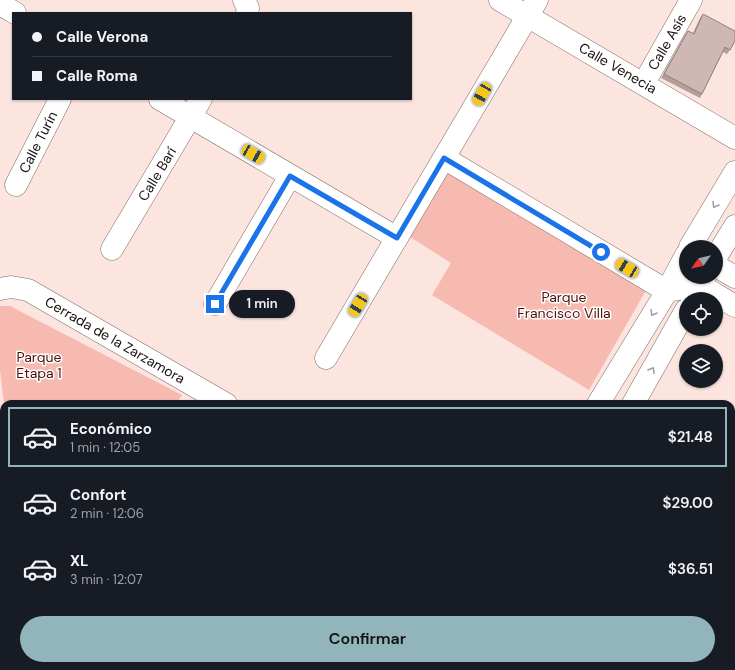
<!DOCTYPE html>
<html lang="es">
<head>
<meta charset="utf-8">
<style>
  body { margin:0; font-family:"DM Sans",sans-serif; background:#20242c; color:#f1f3f6; height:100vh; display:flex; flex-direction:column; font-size:15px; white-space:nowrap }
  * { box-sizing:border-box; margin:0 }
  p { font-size:13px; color:#9ea1a6 }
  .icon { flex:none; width:22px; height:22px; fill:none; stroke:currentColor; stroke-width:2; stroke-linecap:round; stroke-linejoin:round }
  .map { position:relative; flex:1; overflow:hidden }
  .drawer { position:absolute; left:0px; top:400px; width:735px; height:270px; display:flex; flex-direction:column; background:#171b24; border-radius:12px 12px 0 0; box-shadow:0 1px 3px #0004 }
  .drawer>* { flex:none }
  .top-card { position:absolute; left:12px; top:12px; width:400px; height:88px; border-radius:0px; box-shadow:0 1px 3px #0004; display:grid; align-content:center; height:88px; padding:0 20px; background:#171b24 }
  .needle { width:26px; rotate:236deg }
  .buttons { position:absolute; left:679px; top:240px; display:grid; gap:8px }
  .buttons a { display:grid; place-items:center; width:44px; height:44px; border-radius:50%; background:#171b24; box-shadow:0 1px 3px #0004; font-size:20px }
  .end { position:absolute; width:18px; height:18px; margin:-9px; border:5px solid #1a73e8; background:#fff; box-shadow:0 0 0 2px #fff }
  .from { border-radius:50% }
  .bubble { position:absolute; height:28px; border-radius:14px; background:#171b24; box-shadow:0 1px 3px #0004; font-size:13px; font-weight:600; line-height:28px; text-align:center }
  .car { position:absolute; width:12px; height:24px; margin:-12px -6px; border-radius:5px; box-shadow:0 0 3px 1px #0007; background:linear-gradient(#f5c518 24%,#345 0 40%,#f5c518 0 76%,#345 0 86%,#f5c518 0) }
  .top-card b { display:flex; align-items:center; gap:14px; height:38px; font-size:15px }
  .top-card b+b { border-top:1px solid #363941 }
  .top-card i { width:10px; height:10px; background:#f1f3f6 }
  ul { padding:7px 0 0; list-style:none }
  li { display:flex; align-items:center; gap:12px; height:60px; margin:0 8px 6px; padding:0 12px; border:2px solid transparent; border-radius:0px }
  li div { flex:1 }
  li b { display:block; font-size:15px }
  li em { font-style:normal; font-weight:600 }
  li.selected { border-color:#92b4bb }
  li>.icon { width:36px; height:36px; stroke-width:1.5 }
  .button { display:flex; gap:8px; margin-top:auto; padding:8px 20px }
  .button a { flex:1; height:46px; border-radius:24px; background:#92b4bb; color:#111; font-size:16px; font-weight:600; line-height:46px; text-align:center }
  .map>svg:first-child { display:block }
  .green { fill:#f7bab0 }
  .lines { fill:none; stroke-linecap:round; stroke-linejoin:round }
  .minor-casing { stroke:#826d69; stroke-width:23 }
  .primary-casing { stroke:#826d69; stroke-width:23 }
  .minor { stroke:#fff; stroke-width:22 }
  .primary { stroke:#fff; stroke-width:22 }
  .wall { fill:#b29e9b }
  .building { fill:#cfb8b4; stroke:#91817e }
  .oneway { stroke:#a39f9f }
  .route { stroke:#1a73e8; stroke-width:5 }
  .labels { text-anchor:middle; stroke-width:3; stroke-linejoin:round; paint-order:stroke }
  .street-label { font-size:14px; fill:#18100f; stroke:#fff }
  .park-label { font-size:14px; fill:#4d100a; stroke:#fff }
</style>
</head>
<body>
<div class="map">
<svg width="735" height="670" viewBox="0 0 735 670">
  <rect width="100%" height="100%" fill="#fce4df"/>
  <g class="green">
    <path d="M445,168L649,285L589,390L432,295L451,263L407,235Z"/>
    <path d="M0,306H10L182,395L176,404H4L0,370Z"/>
  </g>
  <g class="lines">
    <defs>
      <g id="minor">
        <path d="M244,0L248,8L247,13"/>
        <path d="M500,0L735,138"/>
        <path d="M0,4L15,13"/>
        <path d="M644,83L691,0"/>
        <path d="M160,99L397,238"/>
        <path d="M444,158L667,291L700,285L735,306"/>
        <path d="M16,185L60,99"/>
        <path d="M112,249L201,99"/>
        <path d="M716,266L735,277"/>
        <path d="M0,289L11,287L28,290L226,404"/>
        <path d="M215,304L290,176"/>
        <path d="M326,358L537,0"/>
        <path d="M0,483L1,493L0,501"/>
        <path d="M731,500L735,493"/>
        <path d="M0,523L4,524"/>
        <path d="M219,670L221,666"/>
        <path d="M668,670L670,666"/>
      </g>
      <g id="primary">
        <path d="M690,247L735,172"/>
        <path d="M716,257L735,226"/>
        <path d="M692,299L705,277"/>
        <path d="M598,404L667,291L686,255"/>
        <path d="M633,404L686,310"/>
        <path d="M443,670L446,666"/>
        <path d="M480,670L482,666"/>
      </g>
    </defs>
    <use href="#minor" class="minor-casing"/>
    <use href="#primary" class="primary-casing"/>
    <use href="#minor" class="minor"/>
    <use href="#primary" class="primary"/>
  </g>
  <path class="wall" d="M703,14L730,50L727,54L723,52L700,98L661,78L685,35L688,31L693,33L700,18Z"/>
  <path class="building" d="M703,14L735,31V41L730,50L725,47L702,94L664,74L688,31L694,34Z"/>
  <defs><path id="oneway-chevron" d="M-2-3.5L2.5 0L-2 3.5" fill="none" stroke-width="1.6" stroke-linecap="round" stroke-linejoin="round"/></defs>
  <g class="oneway">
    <use href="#oneway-chevron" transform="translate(715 205) rotate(121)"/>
    <use href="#oneway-chevron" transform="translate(653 313) rotate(121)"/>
    <use href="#oneway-chevron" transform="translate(652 370) rotate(-60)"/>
  </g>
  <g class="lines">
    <path class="route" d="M215,304L290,176L397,238L444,158L601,252"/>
  </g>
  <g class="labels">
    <g class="street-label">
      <text transform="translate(667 42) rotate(-60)" y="5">Calle Asís</text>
      <text transform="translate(618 68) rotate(30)" y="5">Calle Venecia</text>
      <text transform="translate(38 142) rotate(-63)" y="5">Calle Turín</text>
      <text transform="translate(157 174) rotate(-59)" y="5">Calle Barí</text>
      <text transform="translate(115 340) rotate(30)" y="5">Cerrada de la Zarzamora</text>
    </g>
    <g class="park-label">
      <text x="564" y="302">Parque<tspan x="564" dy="16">Francisco Villa</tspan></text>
      <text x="39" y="362">Parque<tspan x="39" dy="16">Etapa 1</tspan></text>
    </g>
  </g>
</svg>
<div class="buttons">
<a><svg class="needle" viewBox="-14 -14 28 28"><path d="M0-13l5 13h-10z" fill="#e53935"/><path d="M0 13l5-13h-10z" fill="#9ea1a6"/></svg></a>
<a><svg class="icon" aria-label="locate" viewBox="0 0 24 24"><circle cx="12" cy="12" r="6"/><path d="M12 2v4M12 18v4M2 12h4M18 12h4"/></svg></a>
<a><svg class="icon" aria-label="layers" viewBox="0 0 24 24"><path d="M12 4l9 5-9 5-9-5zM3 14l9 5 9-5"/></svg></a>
</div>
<i class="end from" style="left:601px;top:252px"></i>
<i class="end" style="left:215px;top:304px"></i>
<div class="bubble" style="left:229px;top:290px;width:66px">1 min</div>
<i class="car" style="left:482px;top:94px;rotate:210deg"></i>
<i class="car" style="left:253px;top:154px;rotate:120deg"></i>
<i class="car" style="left:627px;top:268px;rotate:301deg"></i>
<i class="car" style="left:358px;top:305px;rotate:211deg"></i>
<div class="top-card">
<b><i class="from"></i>Calle Verona</b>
<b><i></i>Calle Roma</b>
</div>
<section class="drawer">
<ul>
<li class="selected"><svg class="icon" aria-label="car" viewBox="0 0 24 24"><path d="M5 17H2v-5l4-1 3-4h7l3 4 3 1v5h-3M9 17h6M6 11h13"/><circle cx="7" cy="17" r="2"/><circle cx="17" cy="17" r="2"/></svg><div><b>Económico</b><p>1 min · 12:05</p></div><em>$21.48</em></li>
<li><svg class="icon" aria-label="car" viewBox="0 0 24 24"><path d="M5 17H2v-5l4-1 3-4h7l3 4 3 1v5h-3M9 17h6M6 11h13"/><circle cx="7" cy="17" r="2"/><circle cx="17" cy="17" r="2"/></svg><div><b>Confort</b><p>2 min · 12:06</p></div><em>$29.00</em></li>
<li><svg class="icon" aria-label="car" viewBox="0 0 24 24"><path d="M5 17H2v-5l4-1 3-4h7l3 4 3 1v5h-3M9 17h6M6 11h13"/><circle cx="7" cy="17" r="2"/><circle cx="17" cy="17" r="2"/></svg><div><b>XL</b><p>3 min · 12:07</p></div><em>$36.51</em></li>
</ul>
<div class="button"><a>Confirmar</a></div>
</section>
</div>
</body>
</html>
